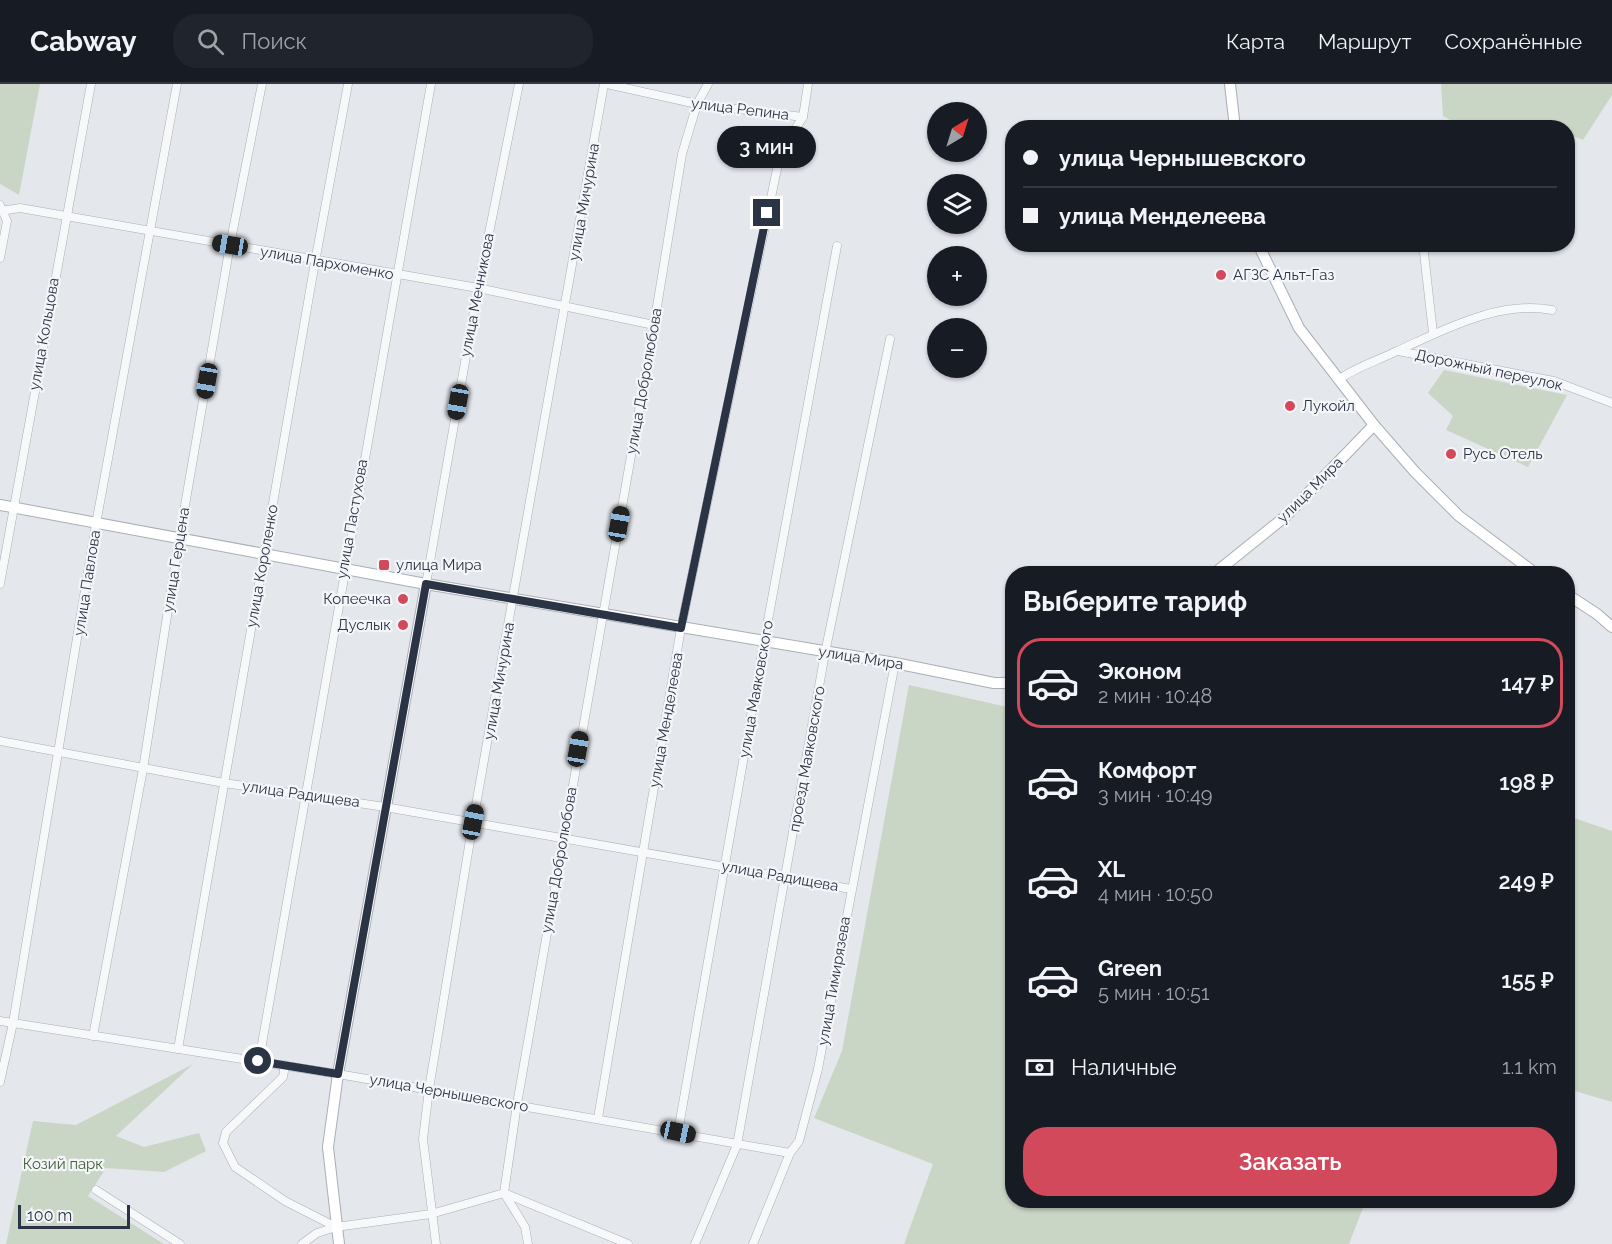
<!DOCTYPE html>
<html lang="ru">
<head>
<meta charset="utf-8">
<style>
  body { margin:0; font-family:Raleway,sans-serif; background:#20242c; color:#f1f3f6; height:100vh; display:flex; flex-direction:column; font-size:22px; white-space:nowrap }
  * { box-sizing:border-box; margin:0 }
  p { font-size:20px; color:#9ea1a6 }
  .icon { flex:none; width:33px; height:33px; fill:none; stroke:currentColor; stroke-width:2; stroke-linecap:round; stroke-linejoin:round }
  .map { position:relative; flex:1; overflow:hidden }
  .drawer { position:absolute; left:1005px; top:482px; width:570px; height:642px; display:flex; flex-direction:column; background:#171b24; border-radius:24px; box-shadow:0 2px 4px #0004 }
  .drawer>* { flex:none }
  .banner { position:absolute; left:1005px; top:36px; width:570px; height:132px; border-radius:24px; box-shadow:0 2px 4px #0004; display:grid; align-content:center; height:132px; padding:0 18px; background:#171b24 }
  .needle { width:39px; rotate:38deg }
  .fabs { position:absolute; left:927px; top:18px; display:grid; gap:12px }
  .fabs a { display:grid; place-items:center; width:60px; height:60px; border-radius:50%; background:#171b24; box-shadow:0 2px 4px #0004; font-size:30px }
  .scale { position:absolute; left:18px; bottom:15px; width:112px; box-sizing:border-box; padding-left:6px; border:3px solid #2b3445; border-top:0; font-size:16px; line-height:21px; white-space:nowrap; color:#2b3445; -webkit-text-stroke:4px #f4f6f9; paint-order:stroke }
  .end { position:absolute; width:27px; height:27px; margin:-14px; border:8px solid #2b3445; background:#fff; box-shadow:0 0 0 3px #fff }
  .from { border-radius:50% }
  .bubble { position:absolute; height:42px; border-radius:21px; background:#171b24; box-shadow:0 2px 4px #0004; font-size:20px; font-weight:600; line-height:42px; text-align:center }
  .car { position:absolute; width:18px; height:36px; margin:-18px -9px; border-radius:8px; box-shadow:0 0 4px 2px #0007; background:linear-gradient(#222 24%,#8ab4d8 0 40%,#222 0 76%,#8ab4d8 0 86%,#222 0) }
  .banner b { display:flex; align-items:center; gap:21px; height:57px; font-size:22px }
  .banner b+b { border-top:2px solid #363941 }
  .banner i { width:15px; height:15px; background:#f1f3f6 }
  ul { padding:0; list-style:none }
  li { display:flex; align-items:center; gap:18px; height:90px; margin:0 12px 9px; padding:0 6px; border:3px solid transparent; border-radius:24px }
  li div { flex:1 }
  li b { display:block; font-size:22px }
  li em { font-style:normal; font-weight:600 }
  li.current { border-color:#d1495b }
  li>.icon { width:54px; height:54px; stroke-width:1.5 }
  h2 { padding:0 18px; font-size:27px; line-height:72px }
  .pay { display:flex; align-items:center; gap:15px; height:66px; padding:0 18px; font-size:22px }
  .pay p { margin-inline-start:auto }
  .primary-button { display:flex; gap:12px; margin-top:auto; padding:12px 18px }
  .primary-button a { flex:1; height:69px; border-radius:24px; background:#d1495b; color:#fff; font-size:24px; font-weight:600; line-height:69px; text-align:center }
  header { display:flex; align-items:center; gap:36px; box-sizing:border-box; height:84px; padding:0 30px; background:#171b24; border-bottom:2px solid #363941 }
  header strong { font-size:28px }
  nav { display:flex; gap:33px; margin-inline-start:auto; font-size:21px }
  .search { width:420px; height:54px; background:#20242c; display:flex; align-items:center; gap:15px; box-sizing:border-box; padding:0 21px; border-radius:24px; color:#9ea1a6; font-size:22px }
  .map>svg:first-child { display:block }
  .green { fill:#c9d6c5 }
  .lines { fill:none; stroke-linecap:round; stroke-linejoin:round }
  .minor-casing { stroke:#a9aeb7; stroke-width:9 }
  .secondary-casing { stroke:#a9aeb7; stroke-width:12 }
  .minor { stroke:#f7f8fa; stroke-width:8 }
  .secondary { stroke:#fff; stroke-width:10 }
  .route { stroke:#2b3445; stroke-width:8 }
  .poi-dot { fill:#d1495b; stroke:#f4f6f9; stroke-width:2 }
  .labels { text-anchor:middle; stroke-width:4.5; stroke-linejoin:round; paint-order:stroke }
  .street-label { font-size:15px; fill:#2b3445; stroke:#f4f6f9 }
  .poi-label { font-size:15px; fill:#2b3445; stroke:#f4f6f9; text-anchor:start }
  .park-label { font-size:15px; fill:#3f6138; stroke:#f4f6f9 }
</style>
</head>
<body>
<header>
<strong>Cabway</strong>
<div class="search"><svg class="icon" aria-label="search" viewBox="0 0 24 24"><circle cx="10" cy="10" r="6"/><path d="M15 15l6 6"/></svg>Поиск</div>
<nav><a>Карта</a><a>Маршрут</a><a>Сохранённые</a></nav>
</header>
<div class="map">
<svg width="1612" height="1160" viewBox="0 0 1612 1160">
  <rect width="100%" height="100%" fill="#e4e7ec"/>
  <g class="green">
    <path d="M0,0H40L19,111L0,100Z"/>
    <path d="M1441,0H1612V11L1583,56L1568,50V44L1543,40L1539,44L1464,43L1443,32Z"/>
    <path d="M1444,286L1567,311L1528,383L1446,346L1453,332L1428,309Z"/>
    <path d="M909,601L1012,624V1116H1366L1349,1160H904L933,1080L814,1034L842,967Z"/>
    <path d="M1568,732L1612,747V1018L1568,1005Z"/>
    <path d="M193,980L116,1052L144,1063L199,1049L206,1067L164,1088L106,1084L88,1112L164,1160H6L33,1037L76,1041Z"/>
  </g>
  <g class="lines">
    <defs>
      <g id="minor">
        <path d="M607,0L697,20L803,33"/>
        <path d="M0,121L7,137L0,174"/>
        <path d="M0,127L20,124L478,204L654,241"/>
        <path d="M1423,160L1433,249"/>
        <path d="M1398,267L1554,297L1612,319"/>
        <path d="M1338,296C1356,283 1377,277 1397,267C1444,246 1498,216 1552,226"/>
        <path d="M0,500L91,0"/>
        <path d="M426,500L478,204L519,0"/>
        <path d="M0,657L224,699L385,723L851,805"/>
        <path d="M0,937L338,990L790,1069"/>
        <path d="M93,952L143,685L179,456L230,161L262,0"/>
        <path d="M178,965L315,178L348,0"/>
        <path d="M259,977L431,0"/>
        <path d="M285,981L283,993L226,1048L223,1059L235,1083L285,1117L336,1143"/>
        <path d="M0,998L13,939L96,440L177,0"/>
        <path d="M598,1034L681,544L781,66L803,33L808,0"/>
        <path d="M678,1048L764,558L837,162"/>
        <path d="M96,1106L180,1160"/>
        <path d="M302,1160L317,1149L336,1143L431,1130L504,1109L628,1160"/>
        <path d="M436,1160L423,1055L429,1005L473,738L604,0"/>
        <path d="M528,1160L525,1143L504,1109L517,1020L654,241L682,70L697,20L708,0"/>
        <path d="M695,1160L737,1061L825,569L890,255"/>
        <path d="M753,1160L790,1069L799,1057L818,985L895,579"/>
      </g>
      <g id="secondary">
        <path d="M1230,0L1235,44"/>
        <path d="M1258,160L1299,244L1374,341L1415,388L1459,432L1535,489"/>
        <path d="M0,421L426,500L895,579L994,599H1012"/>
        <path d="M1215,489L1286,432L1374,341"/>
        <path d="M1568,511L1597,530L1612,543"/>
        <path d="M339,1160L328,1063L338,990L426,500"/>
      </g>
    </defs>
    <use href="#minor" class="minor-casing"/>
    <use href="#secondary" class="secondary-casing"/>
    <use href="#minor" class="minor"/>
    <use href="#secondary" class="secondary"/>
  </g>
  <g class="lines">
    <path class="route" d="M258,977L338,990L426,500L681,544L767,129"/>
  </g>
  <g class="poi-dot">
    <circle cx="1221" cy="191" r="6"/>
    <circle cx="1290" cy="322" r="6"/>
    <circle cx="1451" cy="370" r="6"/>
    <rect x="378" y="475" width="12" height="12" rx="3"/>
    <circle cx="403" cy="515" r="6"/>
    <circle cx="403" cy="541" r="6"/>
  </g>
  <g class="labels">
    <g class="street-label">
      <text transform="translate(740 25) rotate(7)" y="5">улица Репина</text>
      <text transform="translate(584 118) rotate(-80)" y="5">улица Мичурина</text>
      <text transform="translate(327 179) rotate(10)" y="5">улица Пархоменко</text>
      <text transform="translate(477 211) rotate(-79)" y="5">улица Мечникова</text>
      <text transform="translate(44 250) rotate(-80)" y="5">улица Кольцова</text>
      <text transform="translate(1489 286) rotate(12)" y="5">Дорожный переулок</text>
      <text transform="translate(644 297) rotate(-80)" y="5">улица Добролюбова</text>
      <text transform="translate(1310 406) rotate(-45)" y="5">улица Мира</text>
      <text transform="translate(352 435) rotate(-80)" y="5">улица Пастухова</text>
      <text transform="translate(176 476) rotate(-81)" y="5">улица Герцена</text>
      <text transform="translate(262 482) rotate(-80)" y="5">улица Короленко</text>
      <text transform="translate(87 499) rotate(-81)" y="5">улица Павлова</text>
      <text transform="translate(861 574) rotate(9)" y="5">улица Мира</text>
      <text transform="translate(499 597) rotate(-80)" y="5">улица Мичурина</text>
      <text transform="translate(756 605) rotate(-80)" y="5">улица Маяковского</text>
      <text transform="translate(666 636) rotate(-80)" y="5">улица Менделеева</text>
      <text transform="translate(807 675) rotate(-80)" y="5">проезд Маяковского</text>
      <text transform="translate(301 710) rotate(8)" y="5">улица Радищева</text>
      <text transform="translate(559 776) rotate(-80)" y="5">улица Добролюбова</text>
      <text transform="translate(780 792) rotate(10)" y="5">улица Радищева</text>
      <text transform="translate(834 897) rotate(-80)" y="5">улица Тимирязева</text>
      <text transform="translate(449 1009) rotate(10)" y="5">улица Чернышевского</text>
    </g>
    <g class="poi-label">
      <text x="1233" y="196">АГЗС Альт-Газ</text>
      <text x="1302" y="327">Лукойл</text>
      <text x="1463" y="375">Русь Отель</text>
      <text x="396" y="486">улица Мира</text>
      <text x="391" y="520" text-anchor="end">Копеечка</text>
      <text x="391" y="546" text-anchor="end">Дуслык</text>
    </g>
    <g class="park-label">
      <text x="63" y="1085">Козий парк</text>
    </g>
  </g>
</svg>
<div class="fabs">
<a><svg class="needle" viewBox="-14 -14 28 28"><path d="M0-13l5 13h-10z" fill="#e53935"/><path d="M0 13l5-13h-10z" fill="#9ea1a6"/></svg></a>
<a><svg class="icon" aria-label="layers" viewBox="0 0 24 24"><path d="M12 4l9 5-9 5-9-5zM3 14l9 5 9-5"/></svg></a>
<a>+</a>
<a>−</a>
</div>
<div class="scale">100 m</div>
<i class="end from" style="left:258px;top:977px"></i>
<i class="end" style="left:767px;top:129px"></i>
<div class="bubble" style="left:717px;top:42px;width:99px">3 мин</div>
<i class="car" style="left:230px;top:161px;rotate:279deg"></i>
<i class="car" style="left:207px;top:297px;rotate:190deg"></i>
<i class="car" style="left:458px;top:318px;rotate:190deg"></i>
<i class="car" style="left:619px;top:440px;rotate:10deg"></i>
<i class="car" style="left:578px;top:665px;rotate:10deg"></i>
<i class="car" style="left:473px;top:738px;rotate:11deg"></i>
<i class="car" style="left:678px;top:1048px;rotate:102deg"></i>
<div class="banner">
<b><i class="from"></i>улица Чернышевского</b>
<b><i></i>улица Менделеева</b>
</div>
<section class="drawer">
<h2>Выберите тариф</h2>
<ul>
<li class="current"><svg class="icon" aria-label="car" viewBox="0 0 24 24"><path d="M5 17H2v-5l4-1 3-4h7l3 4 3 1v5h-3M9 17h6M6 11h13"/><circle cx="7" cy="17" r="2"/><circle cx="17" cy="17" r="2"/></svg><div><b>Эконом</b><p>2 мин · 10:48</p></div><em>147 ₽</em></li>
<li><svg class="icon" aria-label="car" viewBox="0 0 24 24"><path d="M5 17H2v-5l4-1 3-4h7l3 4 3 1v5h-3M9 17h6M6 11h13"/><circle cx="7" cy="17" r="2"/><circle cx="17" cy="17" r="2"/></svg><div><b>Комфорт</b><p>3 мин · 10:49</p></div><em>198 ₽</em></li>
<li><svg class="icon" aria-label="car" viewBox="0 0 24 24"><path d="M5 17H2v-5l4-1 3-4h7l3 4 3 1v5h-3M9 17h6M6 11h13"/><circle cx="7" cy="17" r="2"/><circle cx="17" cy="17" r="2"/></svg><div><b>XL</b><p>4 мин · 10:50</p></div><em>249 ₽</em></li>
<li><svg class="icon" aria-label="car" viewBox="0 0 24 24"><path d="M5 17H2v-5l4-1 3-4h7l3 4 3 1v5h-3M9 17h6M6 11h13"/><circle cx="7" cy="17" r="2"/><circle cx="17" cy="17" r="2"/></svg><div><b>Green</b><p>5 мин · 10:51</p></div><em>155 ₽</em></li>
</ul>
<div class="pay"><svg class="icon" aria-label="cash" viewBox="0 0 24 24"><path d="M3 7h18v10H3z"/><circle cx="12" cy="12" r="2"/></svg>Наличные<p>1.1 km</p></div>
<div class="primary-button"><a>Заказать</a></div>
</section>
</div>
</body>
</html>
